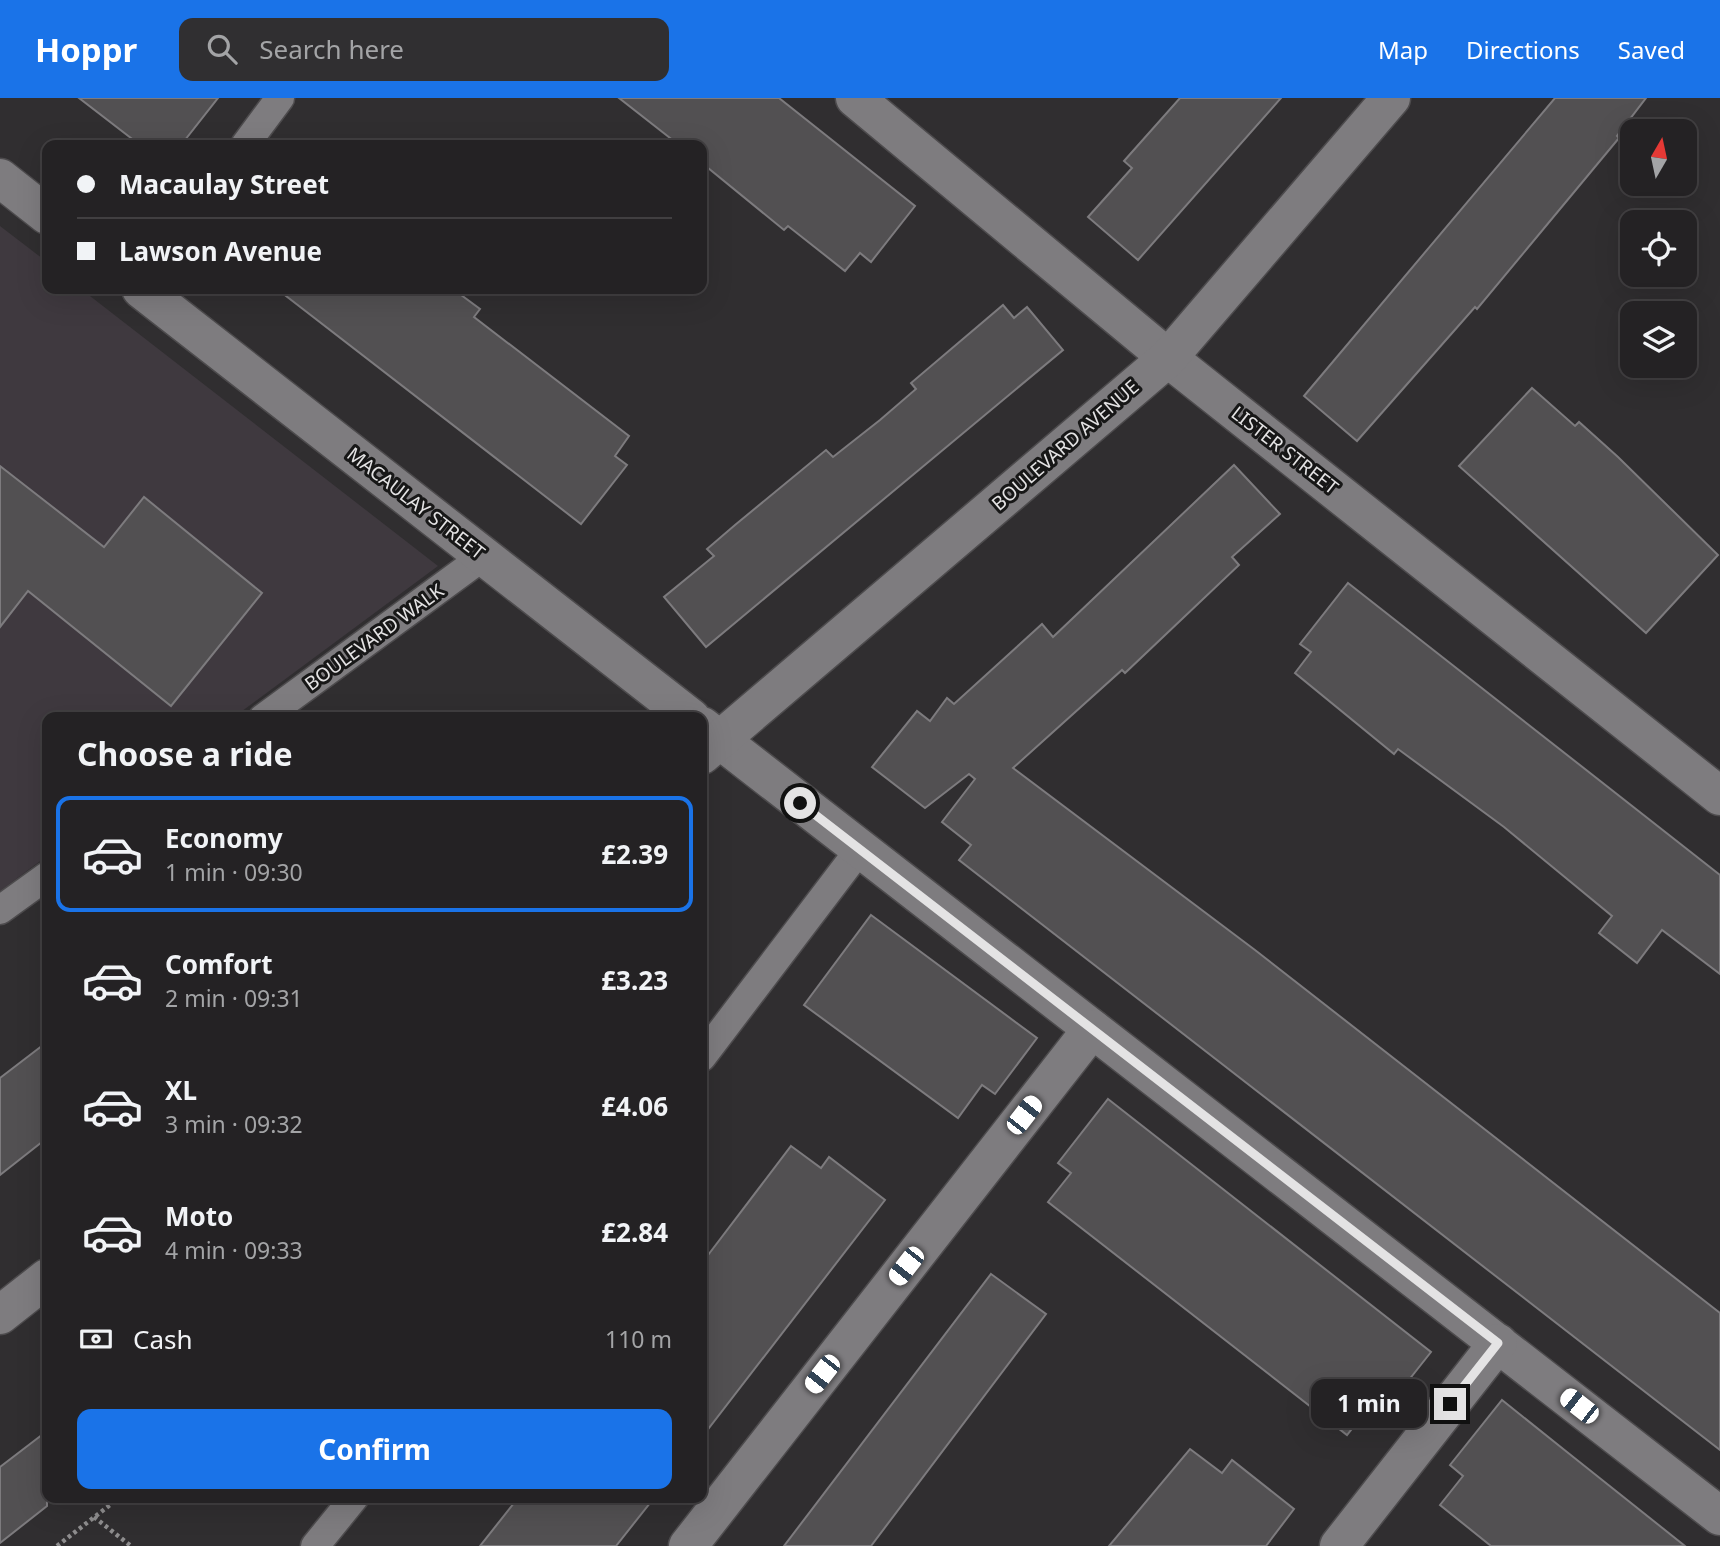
<!DOCTYPE html>
<html lang="en">
<head>
<meta charset="utf-8">
<style>
  body { margin:0; font-family:"Noto Sans",sans-serif; background:#302f31; color:#f1f3f6; height:100vh; display:flex; flex-direction:column; font-size:26px; white-space:nowrap }
  * { box-sizing:border-box; margin:0 }
  p { font-size:23px; color:#a3a4a6 }
  .icon { flex:none; width:38px; height:38px; fill:none; stroke:currentColor; stroke-width:2; stroke-linecap:round; stroke-linejoin:round }
  .map { position:relative; flex:1; overflow:hidden }
  .side { position:absolute; left:42px; top:614px; width:665px; height:791px; display:flex; flex-direction:column; background:#242224; border-radius:14px; box-shadow:0 7px 28px #0002,0 0 0 2px #413f41 }
  .side>* { flex:none }
  .hud { position:absolute; left:42px; top:42px; width:665px; height:154px; border-radius:14px; box-shadow:0 7px 28px #0002,0 0 0 2px #413f41; display:grid; align-content:center; height:154px; padding:0 35px; background:#242224 }
  .needle { width:46px; rotate:9deg }
  .fabs { position:absolute; left:1620px; top:21px; display:grid; gap:14px }
  .fabs a { display:grid; place-items:center; width:77px; height:77px; border-radius:14px; background:#242224; box-shadow:0 7px 28px #0002,0 0 0 2px #413f41; font-size:35px }
  .end { position:absolute; width:32px; height:32px; margin:-16px; border:9px solid #e4e3e4; background:#111; box-shadow:0 0 0 4px #111 }
  .from { border-radius:50% }
  .bubble { position:absolute; height:49px; border-radius:14px; background:#242224; box-shadow:0 7px 28px #0002,0 0 0 2px #413f41; font-size:23px; font-weight:700; line-height:49px; text-align:center }
  .car { position:absolute; width:21px; height:42px; margin:-21px -10px; border-radius:9px; box-shadow:0 0 5px 2px #0007; background:linear-gradient(#fff 24%,#345 0 40%,#fff 0 76%,#345 0 86%,#fff 0) }
  .hud b { display:flex; align-items:center; gap:24px; height:66px; font-size:26px }
  .hud b+b { border-top:2px solid #413f41 }
  .hud i { width:18px; height:18px; background:#f1f3f6 }
  ul { padding:0; list-style:none }
  li { display:flex; align-items:center; gap:21px; height:116px; margin:0 14px 10px; padding:0 21px; border:4px solid transparent; border-radius:14px }
  li div { flex:1 }
  li b { display:block; font-size:26px }
  li em { font-style:normal; font-weight:700 }
  li.on { border-color:#1a73e8 }
  li>.icon { width:63px; height:63px; stroke-width:1.5 }
  h2 { padding:0 35px; font-size:32px; line-height:84px }
  .pay { display:flex; align-items:center; gap:18px; height:77px; padding:0 35px; font-size:26px }
  .pay p { margin-inline-start:auto }
  .cta { display:flex; gap:14px; margin-top:auto; padding:14px 35px }
  .cta a { flex:1; height:80px; border-radius:14px; background:#1a73e8; color:#fff; font-size:28px; font-weight:700; line-height:80px; text-align:center }
  header { display:flex; align-items:center; gap:42px; box-sizing:border-box; height:98px; padding:0 35px; background:#1a73e8; color:#fff }
  header strong { font-size:33px }
  nav { display:flex; gap:38px; margin-inline-start:auto; font-size:24px }
  .search { width:490px; height:63px; background:#302f31; display:flex; align-items:center; gap:18px; box-sizing:border-box; padding:0 24px; border-radius:14px; color:#a3a4a6; font-size:26px }
  .map>svg:first-child { display:block }
  .built { fill:#3f393f }
  .building { fill:#525052; stroke:#7d7b7e; stroke-width:2 }
  .lines { fill:none; stroke-linecap:round; stroke-linejoin:round }
  .lane-casing { stroke:#4d4b4d; stroke-width:31 }
  .street-casing { stroke:#4d4b4d; stroke-width:41 }
  .secondary-casing { stroke:#4d4b4d; stroke-width:41 }
  .path { stroke:#8e8d8e; stroke-width:4.5; stroke-dasharray:3.5 3.5; stroke-linecap:butt }
  .lane { stroke:#7e7c7f; stroke-width:28 }
  .street { stroke:#7e7c7f; stroke-width:38 }
  .secondary { stroke:#7e7c7f; stroke-width:38 }
  .route { stroke:#e4e3e4; stroke-width:9 }
  .labels { text-anchor:middle; stroke-width:6; stroke-linejoin:round; paint-order:stroke }
  .street-label { font-size:19px; fill:#e4e3e4; stroke:#171717 }
</style>
</head>
<body>
<header>
<strong>Hoppr</strong>
<div class="search"><svg class="icon" aria-label="search" viewBox="0 0 24 24"><circle cx="10" cy="10" r="6"/><path d="M15 15l6 6"/></svg>Search here</div>
<nav><a>Map</a><a>Directions</a><a>Saved</a></nav>
</header>
<div class="map">
<svg width="1720" height="1448" viewBox="0 0 1720 1448">
  <rect width="100%" height="100%" fill="#302e30"/>
  <path class="built" d="M0,128L47,164V191H81L438,468L234,619L47,620V758L0,793Z"/>
  <g class="building">
    <path d="M79,0H218L181,47H140Z"/>
    <path d="M619,0H779L915,108L871,164L860,155L845,173L788,128L784,132L702,65V47H679Z"/>
    <path d="M1180,0H1281L1138,162L1088,119L1132,70L1124,63Z"/>
    <path d="M1555,0H1646L1617,38L1619,40L1477,211L1475,209L1357,343L1304,298Z"/>
    <path d="M277,191H453L480,211L474,219L629,338L615,358L627,367L581,426Z"/>
    <path d="M1003,207L1014,220L1027,209L1063,252L706,549L664,499L714,458L707,451L735,427L826,352L833,359L880,322L916,291L911,285Z"/>
    <path d="M1532,290L1575,328L1579,324L1618,359L1718,457L1646,535L1459,368Z"/>
    <path d="M1234,367L1280,416L1232,459L1239,467L1125,575L1122,572L1013,670L1255,852L1720,1215V1352L959,762L971,747L942,724L975,681L969,676L925,710L872,669L917,613L930,623L947,600L954,606L1042,526L1053,539Z"/>
    <path d="M0,368L104,449L144,399L262,495L171,608L28,493L0,529Z"/>
    <path d="M1348,485L1720,777V876L1662,832L1637,865L1599,835L1612,818L1504,729L1398,651L1394,656L1295,575L1311,554L1300,546Z"/>
    <path d="M871,817L1037,940L995,996L982,987L958,1020L804,907Z"/>
    <path d="M47,944V1040L0,1077V980Z"/>
    <path d="M1108,1001L1431,1254L1381,1317L1370,1308L1347,1337L1048,1104L1071,1075L1058,1065Z"/>
    <path d="M791,1048L821,1070L829,1059L885,1102L702,1339V1165Z"/>
    <path d="M991,1176L1046,1216L871,1448H784Z"/>
    <path d="M1502,1302L1567,1354L1685,1448H1491L1440,1407L1463,1378L1450,1367Z"/>
    <path d="M47,1333V1408L0,1445V1369Z"/>
    <path d="M1190,1351L1222,1375L1232,1362L1294,1411L1266,1448H1109Z"/>
    <path d="M518,1400H654L616,1448H480Z"/>
  </g>
  <g class="lines">
    <defs>
      <g id="lane">
        <path d="M245,47L280,0"/>
        <path d="M263,620L484,458"/>
        <path d="M0,812L47,778"/>
        <path d="M702,959L860,751"/>
        <path d="M315,1448L354,1400"/>
      </g>
      <g id="street">
        <path d="M855,0L1168,260L1720,698"/>
        <path d="M0,80L47,117"/>
        <path d="M141,191L691,620"/>
        <path d="M702,628L1720,1418"/>
        <path d="M688,1448L1092,931"/>
        <path d="M1339,1448L1498,1245"/>
      </g>
      <g id="secondary">
        <path d="M702,657L1168,260L1391,0"/>
        <path d="M0,1217L47,1180"/>
      </g>
    </defs>
    <use href="#lane" class="lane-casing"/>
    <use href="#street" class="street-casing"/>
    <use href="#secondary" class="secondary-casing"/>
    <g class="path">
      <path d="M94,1419L131,1448"/>
      <path d="M57,1448L119,1400"/>
    </g>
    <use href="#lane" class="lane"/>
    <use href="#street" class="street"/>
    <use href="#secondary" class="secondary"/>
  </g>
  <g class="lines">
    <path class="route" d="M800,705L1498,1245L1450,1306"/>
  </g>
  <g class="labels">
    <g class="street-label">
      <text transform="translate(1065 347) rotate(-41)" y="7">BOULEVARD AVENUE</text>
      <text transform="translate(1285 352) rotate(38)" y="7">LISTER STREET</text>
      <text transform="translate(416 405) rotate(38)" y="7">MACAULAY STREET</text>
      <text transform="translate(374 539) rotate(-36)" y="7">BOULEVARD WALK</text>
    </g>
  </g>
</svg>
<div class="fabs">
<a><svg class="needle" viewBox="-14 -14 28 28"><path d="M0-13l5 13h-10z" fill="#e53935"/><path d="M0 13l5-13h-10z" fill="#a3a4a6"/></svg></a>
<a><svg class="icon" aria-label="locate" viewBox="0 0 24 24"><circle cx="12" cy="12" r="6"/><path d="M12 2v4M12 18v4M2 12h4M18 12h4"/></svg></a>
<a><svg class="icon" aria-label="layers" viewBox="0 0 24 24"><path d="M12 4l9 5-9 5-9-5zM3 14l9 5 9-5"/></svg></a>
</div>
<i class="end from" style="left:800px;top:705px"></i>
<i class="end" style="left:1450px;top:1306px"></i>
<div class="bubble" style="left:1311px;top:1281px;width:116px">1 min</div>
<i class="car" style="left:1024px;top:1017px;rotate:38deg"></i>
<i class="car" style="left:906px;top:1168px;rotate:218deg"></i>
<i class="car" style="left:822px;top:1276px;rotate:218deg"></i>
<i class="car" style="left:1579px;top:1308px;rotate:308deg"></i>
<div class="hud">
<b><i class="from"></i>Macaulay Street</b>
<b><i></i>Lawson Avenue</b>
</div>
<section class="side">
<h2>Choose a ride</h2>
<ul>
<li class="on"><svg class="icon" aria-label="car" viewBox="0 0 24 24"><path d="M5 17H2v-5l4-1 3-4h7l3 4 3 1v5h-3M9 17h6M6 11h13"/><circle cx="7" cy="17" r="2"/><circle cx="17" cy="17" r="2"/></svg><div><b>Economy</b><p>1 min · 09:30</p></div><em>£2.39</em></li>
<li><svg class="icon" aria-label="car" viewBox="0 0 24 24"><path d="M5 17H2v-5l4-1 3-4h7l3 4 3 1v5h-3M9 17h6M6 11h13"/><circle cx="7" cy="17" r="2"/><circle cx="17" cy="17" r="2"/></svg><div><b>Comfort</b><p>2 min · 09:31</p></div><em>£3.23</em></li>
<li><svg class="icon" aria-label="car" viewBox="0 0 24 24"><path d="M5 17H2v-5l4-1 3-4h7l3 4 3 1v5h-3M9 17h6M6 11h13"/><circle cx="7" cy="17" r="2"/><circle cx="17" cy="17" r="2"/></svg><div><b>XL</b><p>3 min · 09:32</p></div><em>£4.06</em></li>
<li><svg class="icon" aria-label="car" viewBox="0 0 24 24"><path d="M5 17H2v-5l4-1 3-4h7l3 4 3 1v5h-3M9 17h6M6 11h13"/><circle cx="7" cy="17" r="2"/><circle cx="17" cy="17" r="2"/></svg><div><b>Moto</b><p>4 min · 09:33</p></div><em>£2.84</em></li>
</ul>
<div class="pay"><svg class="icon" aria-label="cash" viewBox="0 0 24 24"><path d="M3 7h18v10H3z"/><circle cx="12" cy="12" r="2"/></svg>Cash<p>110 m</p></div>
<div class="cta"><a>Confirm</a></div>
</section>
</div>
</body>
</html>
